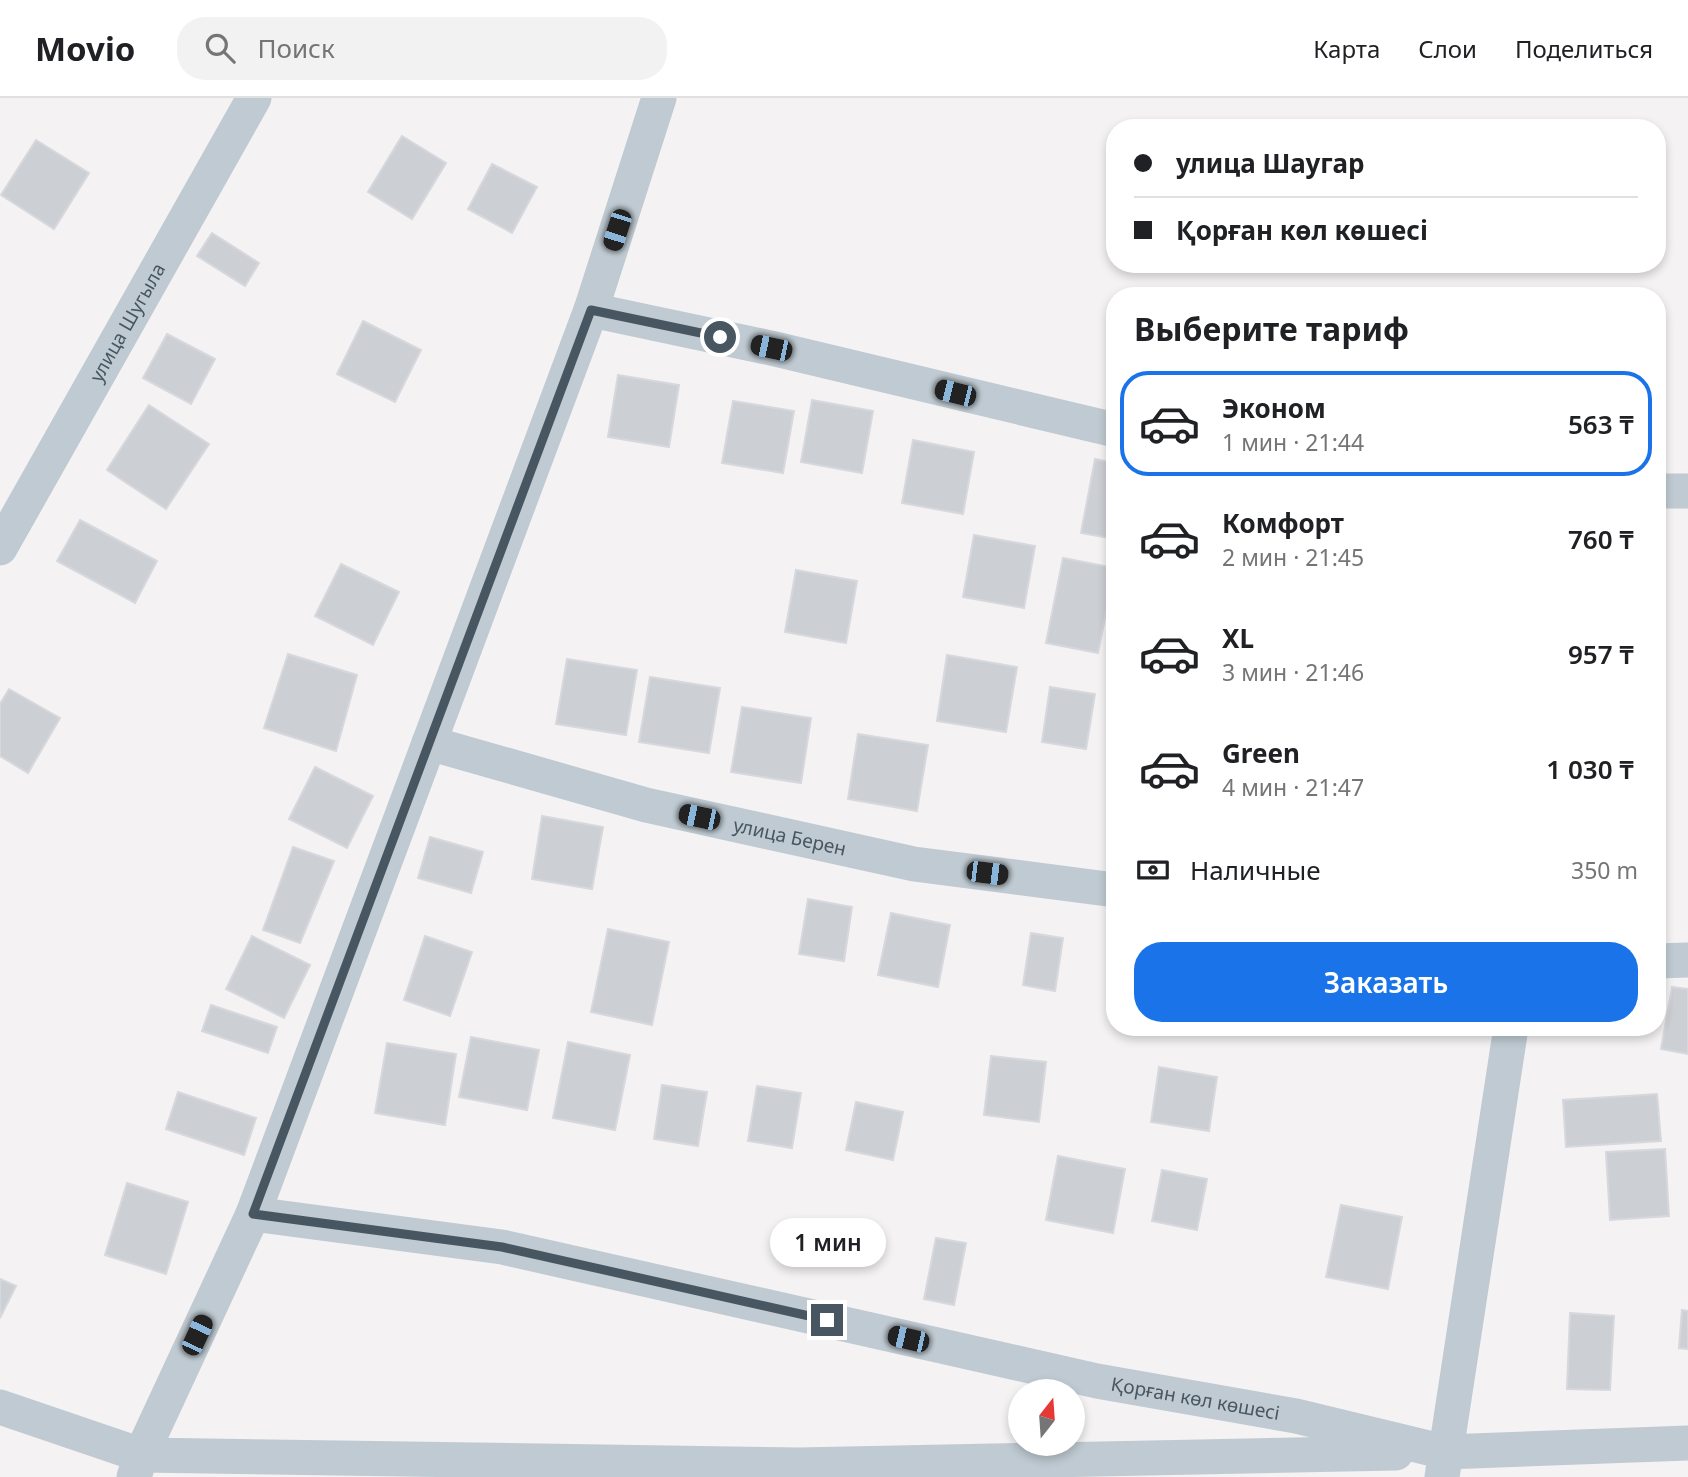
<!DOCTYPE html>
<html lang="ru">
<head>
<meta charset="utf-8">
<style>
  body { margin:0; font-family:"Noto Sans",sans-serif; background:#f2f2f2; color:#202124; height:100vh; display:flex; flex-direction:column; font-size:26px; white-space:nowrap }
  * { box-sizing:border-box; margin:0 }
  p { font-size:23px; color:#757577 }
  .icon { flex:none; width:38px; height:38px; fill:none; stroke:currentColor; stroke-width:2; stroke-linecap:round; stroke-linejoin:round }
  .map { position:relative; flex:1; overflow:hidden }
  .details { position:absolute; left:1106px; top:189px; width:560px; height:749px; display:flex; flex-direction:column; background:#fff; border-radius:28px; box-shadow:0 4px 10px #0003 }
  .details>* { flex:none }
  .banner { position:absolute; left:1106px; top:21px; width:560px; height:154px; border-radius:28px; box-shadow:0 4px 10px #0003; display:grid; align-content:center; height:154px; padding:0 28px; background:#fff }
  .needle { width:46px; rotate:17deg }
  .fabs { position:absolute; left:1008px; top:1281px; display:grid; gap:14px }
  .fabs a { display:grid; place-items:center; width:77px; height:77px; border-radius:50%; background:#fff; box-shadow:0 4px 10px #0003; font-size:35px }
  .end { position:absolute; width:32px; height:32px; margin:-16px; border:9px solid #485661; background:#fff; box-shadow:0 0 0 4px #fff }
  .from { border-radius:50% }
  .bubble { position:absolute; height:49px; border-radius:24px; background:#fff; box-shadow:0 4px 10px #0003; font-size:23px; font-weight:600; line-height:49px; text-align:center }
  .car { position:absolute; width:21px; height:42px; margin:-21px -10px; border-radius:9px; box-shadow:0 0 5px 2px #0007; background:linear-gradient(#222 24%,#8ab4d8 0 40%,#222 0 76%,#8ab4d8 0 86%,#222 0) }
  .banner b { display:flex; align-items:center; gap:24px; height:66px; font-size:26px }
  .banner b+b { border-top:2px solid #e0e0e0 }
  .banner i { width:18px; height:18px; background:#202124 }
  ul { padding:0; list-style:none }
  li { display:flex; align-items:center; gap:21px; height:105px; margin:0 14px 10px; padding:0 14px; border:4px solid transparent; border-radius:28px }
  li div { flex:1 }
  li b { display:block; font-size:26px }
  li em { font-style:normal; font-weight:600 }
  li.on { border-color:#1a73e8 }
  li>.icon { width:63px; height:63px; stroke-width:1.5 }
  h2 { padding:0 28px; font-size:32px; line-height:84px }
  .pay { display:flex; align-items:center; gap:18px; height:77px; padding:0 28px; font-size:26px }
  .pay p { margin-inline-start:auto }
  .primary-button { display:flex; gap:14px; margin-top:auto; padding:14px 28px }
  .primary-button a { flex:1; height:80px; border-radius:28px; background:#1a73e8; color:#fff; font-size:28px; font-weight:600; line-height:80px; text-align:center }
  header { display:flex; align-items:center; gap:42px; box-sizing:border-box; height:98px; padding:0 35px; background:#fff; border-bottom:2px solid #e0e0e0 }
  header strong { font-size:33px }
  nav { display:flex; gap:38px; margin-inline-start:auto; font-size:24px }
  .search { width:490px; height:63px; background:#f2f2f2; display:flex; align-items:center; gap:18px; box-sizing:border-box; padding:0 24px; border-radius:28px; color:#757577; font-size:26px }
  .map>svg:first-child { display:block }
  .building { fill:#cccfd4; stroke:#d6d8dd; stroke-width:2 }
  .lines { fill:none; stroke-linecap:round; stroke-linejoin:round }
  .street { stroke:#bfcad2; stroke-width:35 }
  .route { stroke:#485661; stroke-width:9 }
  .labels { text-anchor:middle; stroke-width:5; stroke-linejoin:round; paint-order:stroke }
  .street-label { font-size:19px; fill:#485661; stroke:#fff }
</style>
</head>
<body>
<header>
<strong>Movio</strong>
<div class="search"><svg class="icon" aria-label="search" viewBox="0 0 24 24"><circle cx="10" cy="10" r="6"/><path d="M15 15l6 6"/></svg>Поиск</div>
<nav><a>Карта</a><a>Слои</a><a>Поделиться</a></nav>
</header>
<div class="map">
<svg width="1688" height="1379" viewBox="0 0 1688 1379">
  <rect width="100%" height="100%" fill="#f4f2f2"/>
  <g class="building">
    <path d="M402,38L446,65L412,121L368,94Z"/>
    <path d="M36,42L89,75L54,131L1,97Z"/>
    <path d="M492,66L537,89L512,135L468,111Z"/>
    <path d="M212,135L259,165L245,188L197,158Z"/>
    <path d="M363,223L421,252L395,304L337,276Z"/>
    <path d="M167,236L215,261L191,306L143,280Z"/>
    <path d="M618,277L679,287L669,349L608,339Z"/>
    <path d="M812,302L873,313L862,375L801,364Z"/>
    <path d="M733,303L794,313L783,375L722,365Z"/>
    <path d="M149,307L209,346L166,411L107,372Z"/>
    <path d="M913,342L974,354L963,416L902,405Z"/>
    <path d="M1095,361L1115,365V441L1081,435Z"/>
    <path d="M80,422L157,463L135,505L57,463Z"/>
    <path d="M974,437L1035,448L1024,510L963,499Z"/>
    <path d="M1063,460L1115,470L1098,555L1046,545Z"/>
    <path d="M341,466L399,494L373,547L315,518Z"/>
    <path d="M796,472L857,483L846,545L785,534Z"/>
    <path d="M288,556L357,577L336,653L264,630Z"/>
    <path d="M947,557L1017,569L1006,634L937,623Z"/>
    <path d="M567,561L637,572L626,637L556,626Z"/>
    <path d="M650,579L720,590L709,655L639,644Z"/>
    <path d="M1050,589L1095,596L1086,651L1042,644Z"/>
    <path d="M9,591L60,620L28,675L0,658V606Z"/>
    <path d="M742,609L811,620L801,685L731,674Z"/>
    <path d="M858,636L928,647L917,713L848,701Z"/>
    <path d="M315,669L373,698L347,750L289,721Z"/>
    <path d="M542,718L603,729L592,791L532,781Z"/>
    <path d="M430,739L483,754L471,795L418,780Z"/>
    <path d="M293,749L334,763L300,845L263,832Z"/>
    <path d="M808,801L852,809L844,863L799,856Z"/>
    <path d="M891,815L950,827L938,889L878,877Z"/>
    <path d="M608,831L669,844L652,927L591,914Z"/>
    <path d="M1031,835L1063,840L1055,893L1023,887Z"/>
    <path d="M252,838L310,867L284,920L226,891Z"/>
    <path d="M425,838L472,854L450,918L404,902Z"/>
    <path d="M1672,889L1688,891V956L1661,951Z"/>
    <path d="M211,907L277,929L268,955L202,933Z"/>
    <path d="M471,939L539,952L527,1012L459,999Z"/>
    <path d="M568,944L630,957L615,1032L553,1020Z"/>
    <path d="M387,945L456,956L445,1027L375,1015Z"/>
    <path d="M991,958L1046,964L1039,1024L984,1017Z"/>
    <path d="M1159,969L1217,979L1209,1033L1151,1024Z"/>
    <path d="M662,987L707,994L698,1048L654,1041Z"/>
    <path d="M757,988L801,995L792,1050L748,1043Z"/>
    <path d="M178,994L256,1020L244,1057L166,1031Z"/>
    <path d="M1657,996L1661,1043L1566,1049L1563,1002Z"/>
    <path d="M856,1004L903,1014L893,1062L846,1052Z"/>
    <path d="M1665,1051L1669,1118L1610,1122L1606,1054Z"/>
    <path d="M1058,1058L1125,1071L1113,1135L1046,1122Z"/>
    <path d="M1162,1072L1207,1081L1197,1132L1152,1123Z"/>
    <path d="M127,1085L188,1104L166,1176L105,1157Z"/>
    <path d="M1341,1107L1402,1119L1388,1191L1326,1179Z"/>
    <path d="M936,1140L966,1145L954,1207L924,1201Z"/>
    <path d="M0,1181L16,1188L0,1220Z"/>
    <path d="M1682,1212L1688,1213V1251L1679,1250Z"/>
    <path d="M1570,1215L1614,1218L1610,1292L1567,1291Z"/>
  </g>
  <g class="lines">
    <g class="street">
      <path d="M591,212L771,250L1115,332"/>
      <path d="M1657,393H1688"/>
      <path id="s1" d="M0,450L254,0"/>
      <path id="s2" d="M429,645L646,707L914,766L1115,792"/>
      <path d="M1657,863L1688,862"/>
      <path id="s3" d="M253,1116L502,1149L1097,1283L1296,1318L1445,1354L1688,1345"/>
      <path d="M0,1309L141,1357L799,1367L1396,1355"/>
      <path d="M134,1379L141,1357L253,1116L591,212L659,0"/>
      <path d="M1442,1379L1511,929"/>
    </g>
  </g>
  <g class="lines">
    <path class="route" d="M720,239L591,212L253,1116L502,1149L827,1222"/>
  </g>
  <g class="labels">
    <g class="street-label">
      <text dy="7" stroke="none"><textPath href="#s1" startOffset="259">улица Шугыла</textPath></text>
      <text dy="7" stroke="none"><textPath href="#s2" startOffset="373">улица Берен</textPath></text>
      <text dy="7" stroke="none"><textPath href="#s3" startOffset="961">Қорған көл көшесі</textPath></text>
    </g>
  </g>
</svg>
<div class="fabs">
<a><svg class="needle" viewBox="-14 -14 28 28"><path d="M0-13l5 13h-10z" fill="#e53935"/><path d="M0 13l5-13h-10z" fill="#757577"/></svg></a>
</div>
<i class="end from" style="left:720px;top:239px"></i>
<i class="end" style="left:827px;top:1222px"></i>
<div class="bubble" style="left:770px;top:1120px;width:116px">1 мин</div>
<i class="car" style="left:617px;top:132px;rotate:198deg"></i>
<i class="car" style="left:771px;top:250px;rotate:282deg"></i>
<i class="car" style="left:955px;top:295px;rotate:284deg"></i>
<i class="car" style="left:699px;top:719px;rotate:282deg"></i>
<i class="car" style="left:987px;top:775px;rotate:97deg"></i>
<i class="car" style="left:197px;top:1237px;rotate:25deg"></i>
<i class="car" style="left:908px;top:1241px;rotate:283deg"></i>
<div class="banner">
<b><i class="from"></i>улица Шаугар</b>
<b><i></i>Қорған көл көшесі</b>
</div>
<section class="details">
<h2>Выберите тариф</h2>
<ul>
<li class="on"><svg class="icon" aria-label="car" viewBox="0 0 24 24"><path d="M5 17H2v-5l4-1 3-4h7l3 4 3 1v5h-3M9 17h6M6 11h13"/><circle cx="7" cy="17" r="2"/><circle cx="17" cy="17" r="2"/></svg><div><b>Эконом</b><p>1 мин · 21:44</p></div><em>563 ₸</em></li>
<li><svg class="icon" aria-label="car" viewBox="0 0 24 24"><path d="M5 17H2v-5l4-1 3-4h7l3 4 3 1v5h-3M9 17h6M6 11h13"/><circle cx="7" cy="17" r="2"/><circle cx="17" cy="17" r="2"/></svg><div><b>Комфорт</b><p>2 мин · 21:45</p></div><em>760 ₸</em></li>
<li><svg class="icon" aria-label="car" viewBox="0 0 24 24"><path d="M5 17H2v-5l4-1 3-4h7l3 4 3 1v5h-3M9 17h6M6 11h13"/><circle cx="7" cy="17" r="2"/><circle cx="17" cy="17" r="2"/></svg><div><b>XL</b><p>3 мин · 21:46</p></div><em>957 ₸</em></li>
<li><svg class="icon" aria-label="car" viewBox="0 0 24 24"><path d="M5 17H2v-5l4-1 3-4h7l3 4 3 1v5h-3M9 17h6M6 11h13"/><circle cx="7" cy="17" r="2"/><circle cx="17" cy="17" r="2"/></svg><div><b>Green</b><p>4 мин · 21:47</p></div><em>1 030 ₸</em></li>
</ul>
<div class="pay"><svg class="icon" aria-label="cash" viewBox="0 0 24 24"><path d="M3 7h18v10H3z"/><circle cx="12" cy="12" r="2"/></svg>Наличные<p>350 m</p></div>
<div class="primary-button"><a>Заказать</a></div>
</section>
</div>
</body>
</html>
